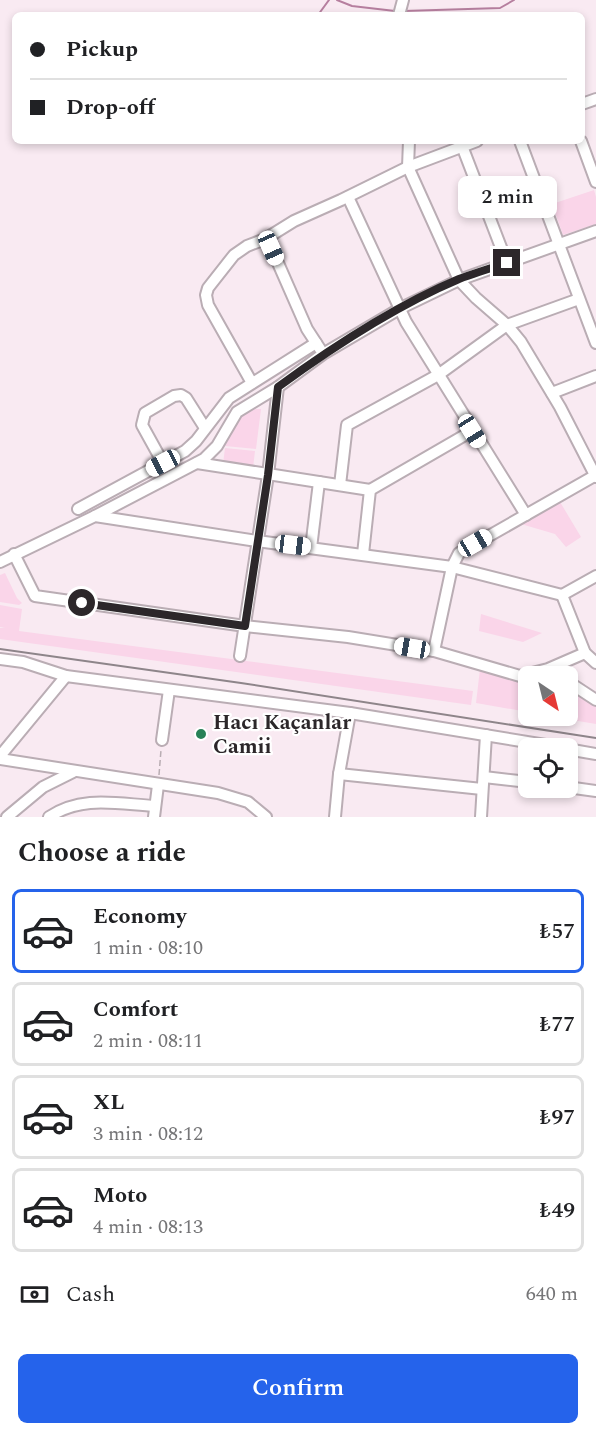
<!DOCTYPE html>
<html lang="en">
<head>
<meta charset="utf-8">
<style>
  body { margin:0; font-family:Spectral,serif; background:#f6f6f6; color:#202124; height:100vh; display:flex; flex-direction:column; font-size:22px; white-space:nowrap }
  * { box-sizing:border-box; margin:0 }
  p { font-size:20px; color:#757577 }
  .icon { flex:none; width:33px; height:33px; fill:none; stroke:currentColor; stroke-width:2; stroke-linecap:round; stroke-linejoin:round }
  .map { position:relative; height:817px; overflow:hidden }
  .details { display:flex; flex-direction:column; background:#fff; flex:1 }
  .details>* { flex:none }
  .banner { position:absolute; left:12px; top:12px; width:573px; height:132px; border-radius:9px; box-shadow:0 3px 9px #0003; display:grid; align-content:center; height:132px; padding:0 18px; background:#fff }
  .needle { width:39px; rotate:145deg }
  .controls { position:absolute; left:518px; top:666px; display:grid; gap:12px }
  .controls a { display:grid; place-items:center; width:60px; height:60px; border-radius:9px; background:#fff; box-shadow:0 3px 9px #0003; font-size:30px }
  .end { position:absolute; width:27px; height:27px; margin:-14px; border:8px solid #2c272a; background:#fff; box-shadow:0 0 0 3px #fff }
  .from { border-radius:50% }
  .bubble { position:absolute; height:42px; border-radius:9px; background:#fff; box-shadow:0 3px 9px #0003; font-size:20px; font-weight:600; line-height:42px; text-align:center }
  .car { position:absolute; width:18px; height:36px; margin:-18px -9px; border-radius:8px; box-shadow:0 0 4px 2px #0007; background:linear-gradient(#fff 24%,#345 0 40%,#fff 0 76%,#345 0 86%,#fff 0) }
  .banner b { display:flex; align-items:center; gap:21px; height:57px; font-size:22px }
  .banner b+b { border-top:2px solid #e0e0e0 }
  .banner i { width:15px; height:15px; background:#202124 }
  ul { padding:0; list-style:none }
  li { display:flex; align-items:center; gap:18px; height:84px; margin:0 12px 9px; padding:0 6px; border:3px solid #e0e0e0; border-radius:9px }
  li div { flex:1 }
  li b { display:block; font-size:22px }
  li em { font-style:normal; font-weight:600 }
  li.active { border-color:#2563eb }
  li>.icon { width:54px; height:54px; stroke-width:1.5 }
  h2 { padding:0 18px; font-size:27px; line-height:72px }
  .pay { display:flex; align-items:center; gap:15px; height:66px; padding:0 18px; font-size:22px }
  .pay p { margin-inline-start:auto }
  .cta { display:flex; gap:12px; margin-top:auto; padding:12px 18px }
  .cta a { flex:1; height:69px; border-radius:9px; background:#2563eb; color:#fff; font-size:24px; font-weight:600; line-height:69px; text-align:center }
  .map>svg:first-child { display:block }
  .green { fill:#fad5e9 }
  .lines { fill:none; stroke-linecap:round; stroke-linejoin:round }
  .stream { stroke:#b67f9f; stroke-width:2 }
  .minor-casing { stroke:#baadb4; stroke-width:14 }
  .path { stroke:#b9adb3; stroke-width:1.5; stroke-dasharray:6 3; stroke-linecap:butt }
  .minor { stroke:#fff; stroke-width:10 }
  .rail { stroke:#8e858a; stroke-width:2 }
  .route { stroke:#2c272a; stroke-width:8 }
  .poi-dot { fill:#288157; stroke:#fff; stroke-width:2 }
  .labels { text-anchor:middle; stroke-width:4.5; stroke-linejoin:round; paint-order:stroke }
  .poi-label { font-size:21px; font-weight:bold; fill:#2c272a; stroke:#fff; text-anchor:start }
</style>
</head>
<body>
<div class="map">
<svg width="596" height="817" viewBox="0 0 596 817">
  <rect width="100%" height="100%" fill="#f9eaf2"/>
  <g class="green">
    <path d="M594,190L596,197V224L563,235L552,204Z"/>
    <path d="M255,409H261L256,449L225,446C234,429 235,416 255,409Z"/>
    <path d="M225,448L255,451L253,468L223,464Z"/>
    <path d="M560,502L581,537L566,547L555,534L521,524Z"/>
    <path d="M5,573L17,598L22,603L19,605L0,602V575Z"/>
    <path d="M0,605L22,609L19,631L473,691L471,705L0,639V628H5L0,627Z"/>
    <path d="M481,614L542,633L523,642L479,631Z"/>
    <path d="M480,669L553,674L556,676H528V712L476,703Z"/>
    <path d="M567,683L596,702V724L548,716H567Z"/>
  </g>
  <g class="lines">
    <g class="stream">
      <path d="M337,0L352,6L395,11"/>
      <path d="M404,11L500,8L514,0"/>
      <path d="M318,15L329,0"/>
    </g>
    <defs>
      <g id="minor">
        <path d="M399,15L403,0"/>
        <path d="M582,104L596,99"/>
        <path d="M409,141L408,167L459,280L476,298L507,325L521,342L560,407L596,477"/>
        <path d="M520,141L596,343"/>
        <path d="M581,141L596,182"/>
        <path d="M462,146L507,263"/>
        <path d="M348,197L406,322L526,515"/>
        <path d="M265,239L271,247L307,329L320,349"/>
        <path d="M252,383L208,305L206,295L208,288L234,255L247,246L265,239L294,221L341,200L408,167L477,141"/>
        <path d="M552,393L596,376"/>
        <path d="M163,463L142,425L145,413L174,396L181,395L186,398L205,428"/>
        <path d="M197,463L370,490"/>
        <path d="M340,485L347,425L438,375L507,325L579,299"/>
        <path d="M78,509L185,451L196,441L229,398L316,343"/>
        <path d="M95,516L204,459L217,446L237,412L278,387L323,354L401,308L459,280L596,231"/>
        <path d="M311,548L319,482"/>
        <path d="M14,554L35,596L245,626L348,637L434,651L452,567L459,553L596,475"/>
        <path d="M363,554L370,490L472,431"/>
        <path d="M0,562L95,516L257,541L452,567L562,595"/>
        <path d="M596,576L562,595L585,653L596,663"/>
        <path d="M434,651L520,676L548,669L585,653"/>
        <path d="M240,656L268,475L278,387"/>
        <path d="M0,659L23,662L66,676L350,713L564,748"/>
        <path d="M567,681L596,700"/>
        <path d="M162,740L169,690"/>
        <path d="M567,749L596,754"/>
        <path d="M0,756L66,676"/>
        <path d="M0,759L218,793L248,802L266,817"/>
        <path d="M339,774L482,789"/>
        <path d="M484,777L528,782"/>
        <path d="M567,787L596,791"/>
        <path d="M7,817L43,787L73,772"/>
        <path d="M49,817C82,795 117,804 155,806"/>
        <path d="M154,817L158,785"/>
        <path d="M335,817L339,774L350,713"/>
        <path d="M481,817L486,735"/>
      </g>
    </defs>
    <use href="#minor" class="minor-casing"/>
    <path class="path" d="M159,775L161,750"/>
    <use href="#minor" class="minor"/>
    <path class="rail" d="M0,649L241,683L596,738"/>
  </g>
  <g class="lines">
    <path class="route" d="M82,603L245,626L268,475L278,387C334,346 395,306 459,279C475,273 491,268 507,263"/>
  </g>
  <circle class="poi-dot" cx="201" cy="734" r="6"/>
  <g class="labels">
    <g class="poi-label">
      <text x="213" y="729">Hacı Kaçanlar<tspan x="213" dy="24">Camii</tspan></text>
    </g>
  </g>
</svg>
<div class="controls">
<a><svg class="needle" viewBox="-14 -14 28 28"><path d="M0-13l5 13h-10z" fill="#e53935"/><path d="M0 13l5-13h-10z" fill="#757577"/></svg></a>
<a><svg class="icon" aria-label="locate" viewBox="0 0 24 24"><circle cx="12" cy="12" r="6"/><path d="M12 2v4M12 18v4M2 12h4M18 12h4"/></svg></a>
</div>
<i class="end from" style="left:82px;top:603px"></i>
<i class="end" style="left:507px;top:263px"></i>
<div class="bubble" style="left:458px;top:176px;width:99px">2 min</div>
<i class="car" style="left:271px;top:248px;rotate:156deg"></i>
<i class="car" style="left:472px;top:431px;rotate:148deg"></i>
<i class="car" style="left:163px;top:463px;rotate:242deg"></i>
<i class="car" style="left:475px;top:543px;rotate:60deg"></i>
<i class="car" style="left:293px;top:545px;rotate:97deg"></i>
<i class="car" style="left:412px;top:648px;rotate:280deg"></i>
<div class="banner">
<b><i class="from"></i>Pickup</b>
<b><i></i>Drop-off</b>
</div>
</div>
<section class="details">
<h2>Choose a ride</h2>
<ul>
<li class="active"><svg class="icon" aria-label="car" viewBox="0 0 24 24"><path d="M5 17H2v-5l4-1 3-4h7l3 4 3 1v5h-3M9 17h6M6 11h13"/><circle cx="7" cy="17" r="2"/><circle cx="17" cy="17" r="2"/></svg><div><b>Economy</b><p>1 min · 08:10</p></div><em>₺57</em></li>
<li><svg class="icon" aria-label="car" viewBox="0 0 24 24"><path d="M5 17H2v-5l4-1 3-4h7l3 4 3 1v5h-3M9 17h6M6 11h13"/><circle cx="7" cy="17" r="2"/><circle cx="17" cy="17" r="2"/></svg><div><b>Comfort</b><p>2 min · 08:11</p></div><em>₺77</em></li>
<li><svg class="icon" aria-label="car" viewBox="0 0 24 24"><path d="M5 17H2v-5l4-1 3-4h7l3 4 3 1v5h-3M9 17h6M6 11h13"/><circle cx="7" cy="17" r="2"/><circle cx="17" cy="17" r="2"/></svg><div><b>XL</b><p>3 min · 08:12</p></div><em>₺97</em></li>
<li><svg class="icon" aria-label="car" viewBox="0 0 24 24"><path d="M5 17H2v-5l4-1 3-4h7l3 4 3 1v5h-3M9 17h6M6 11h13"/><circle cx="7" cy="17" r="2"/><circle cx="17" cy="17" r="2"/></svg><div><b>Moto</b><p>4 min · 08:13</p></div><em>₺49</em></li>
</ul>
<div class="pay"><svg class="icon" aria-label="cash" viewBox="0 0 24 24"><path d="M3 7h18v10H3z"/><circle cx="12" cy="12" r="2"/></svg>Cash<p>640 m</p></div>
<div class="cta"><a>Confirm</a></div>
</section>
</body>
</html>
